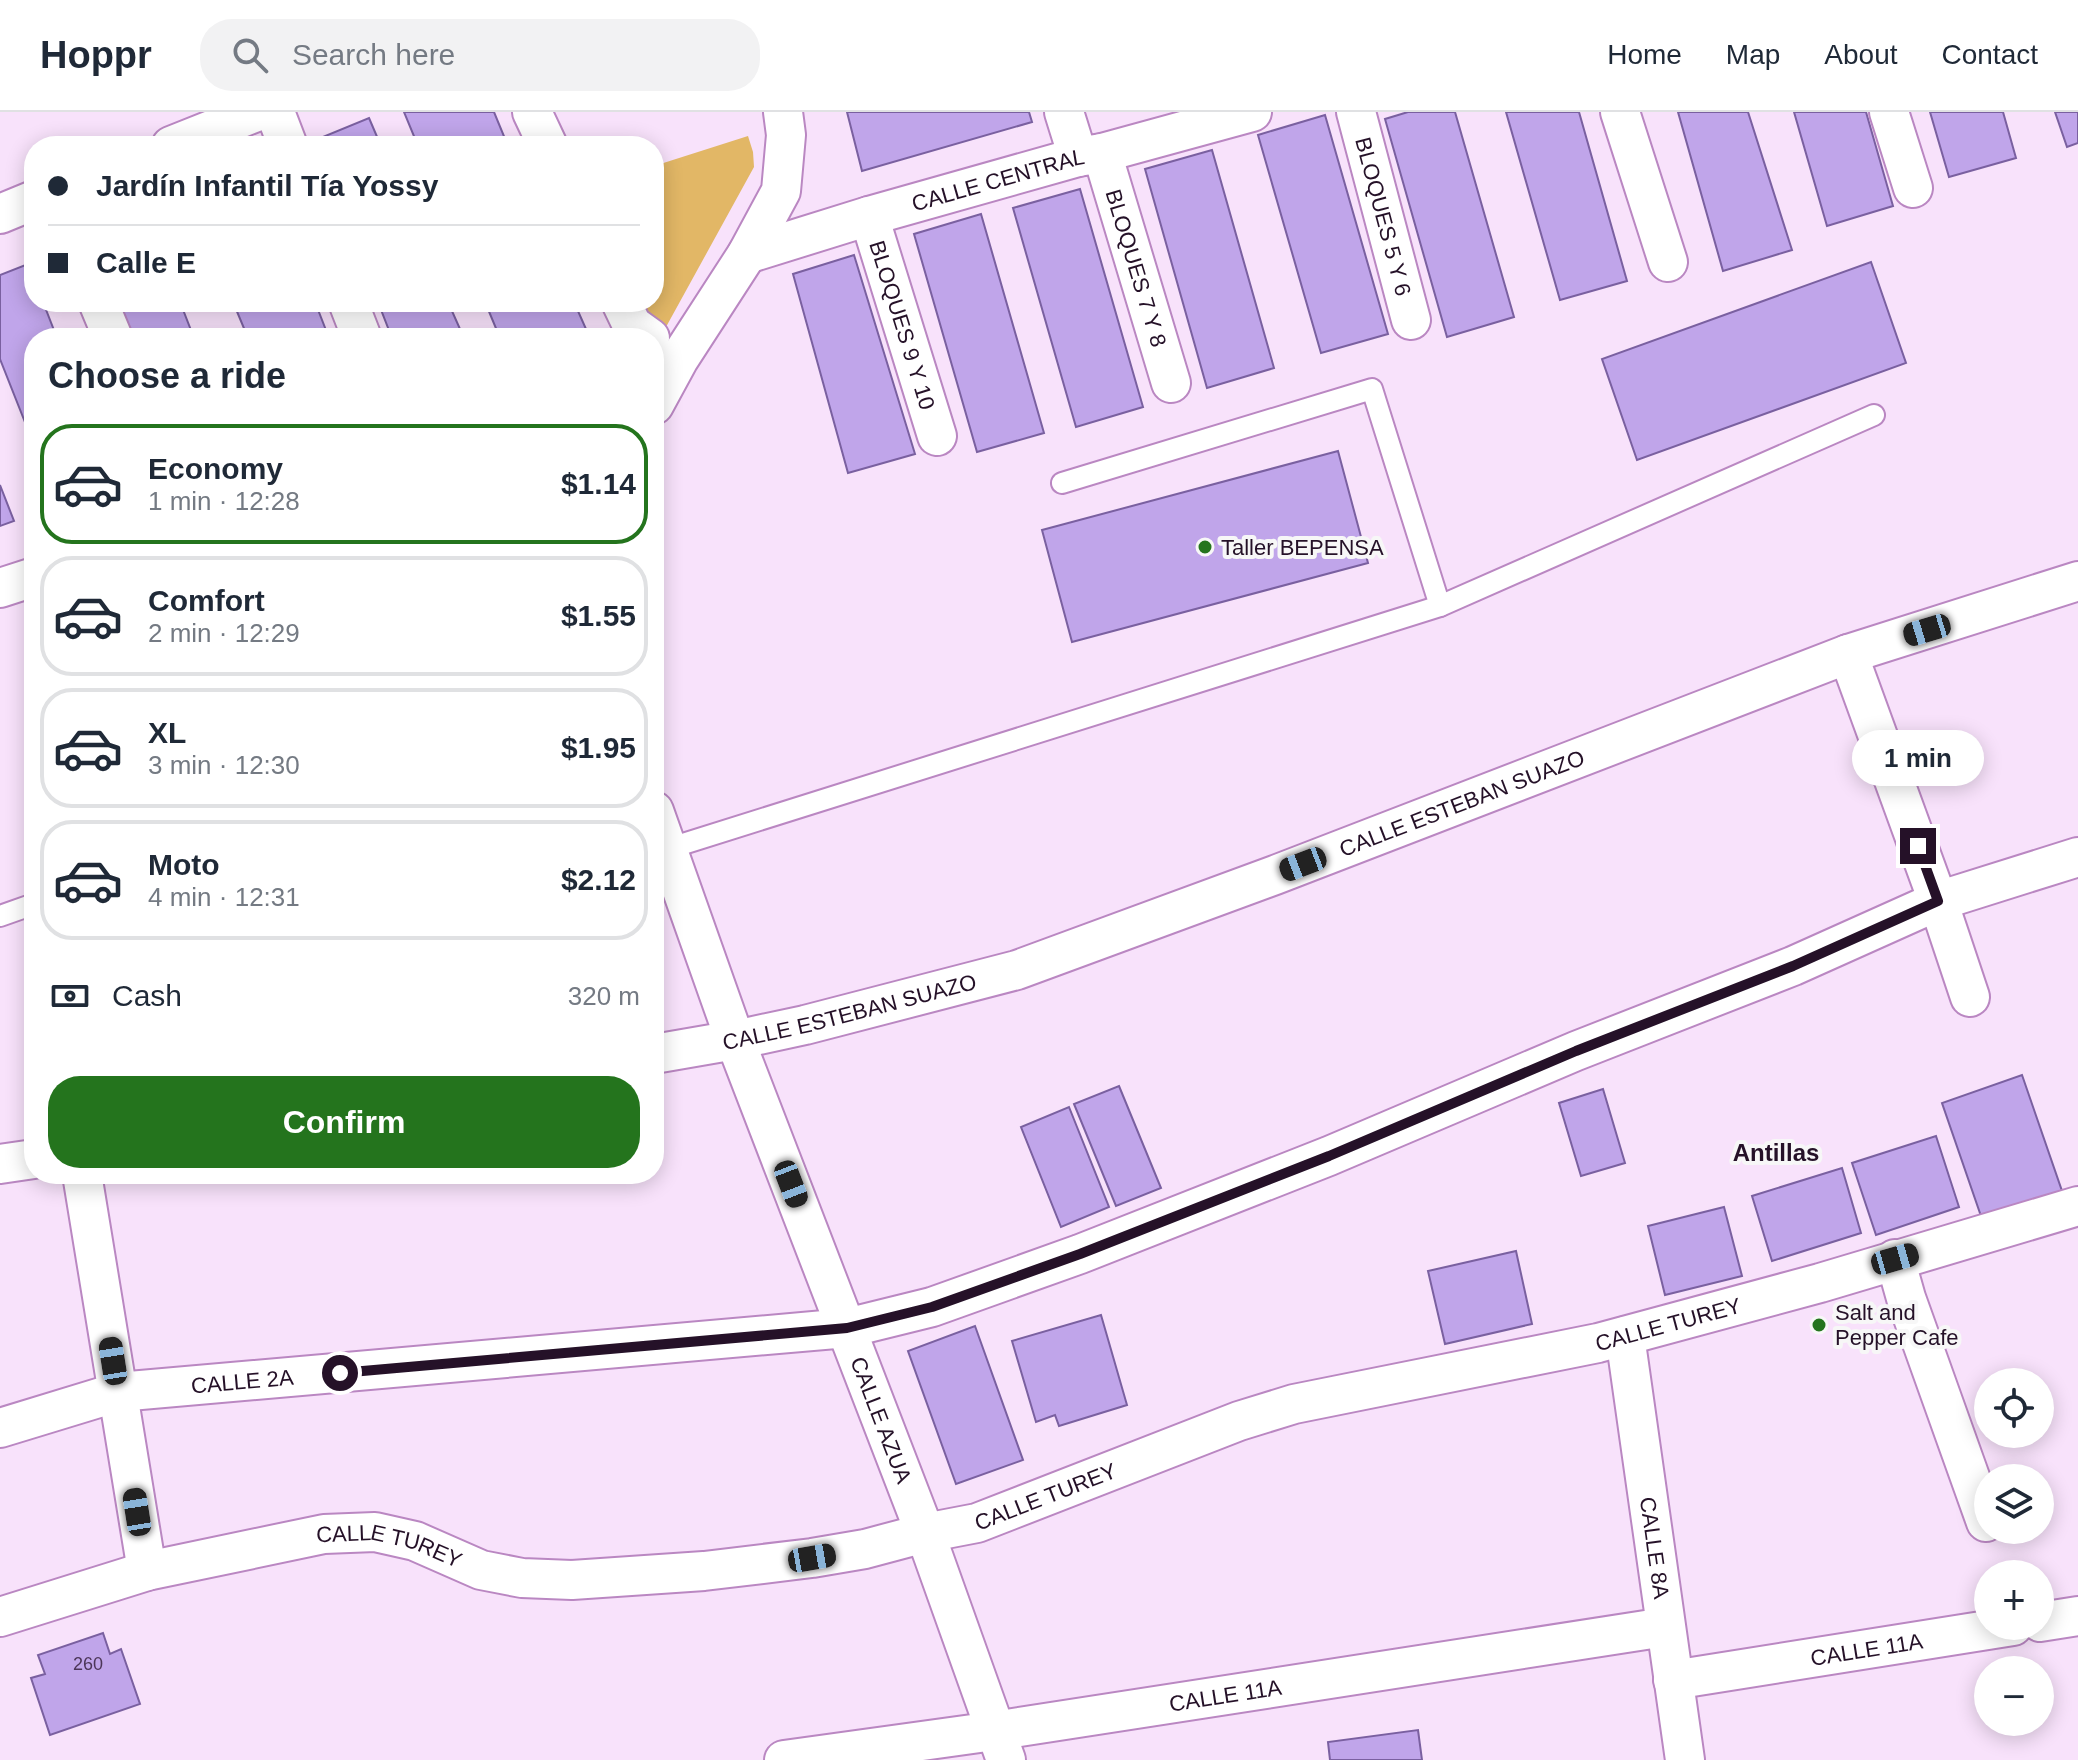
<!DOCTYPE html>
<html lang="en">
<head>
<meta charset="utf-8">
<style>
  body { margin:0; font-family:Helvetica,sans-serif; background:#f2f2f3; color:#1f2937; height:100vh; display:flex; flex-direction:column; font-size:30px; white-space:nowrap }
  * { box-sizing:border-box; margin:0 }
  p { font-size:26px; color:#747a83 }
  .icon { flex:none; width:44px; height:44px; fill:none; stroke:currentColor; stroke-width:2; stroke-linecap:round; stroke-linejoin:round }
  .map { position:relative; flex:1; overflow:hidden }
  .sheet { position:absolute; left:24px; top:216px; width:640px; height:856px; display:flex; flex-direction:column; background:#fff; border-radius:32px; box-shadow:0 4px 20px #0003 }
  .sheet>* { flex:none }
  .banner { position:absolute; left:24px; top:24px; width:640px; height:176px; border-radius:32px; box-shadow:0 4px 20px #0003; display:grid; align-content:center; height:176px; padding:0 24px; background:#fff }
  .controls { position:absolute; left:1974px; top:1256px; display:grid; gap:16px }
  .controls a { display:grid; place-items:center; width:80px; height:80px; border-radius:50%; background:#fff; box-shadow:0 4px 20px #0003; font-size:40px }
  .end { position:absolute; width:36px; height:36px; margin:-18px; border:10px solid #251128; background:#fff; box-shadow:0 0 0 4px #fff }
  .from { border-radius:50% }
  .bubble { position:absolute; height:56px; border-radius:28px; background:#fff; box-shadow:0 4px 20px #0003; font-size:26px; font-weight:800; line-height:56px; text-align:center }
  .car { position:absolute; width:24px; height:48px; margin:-24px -12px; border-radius:10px; box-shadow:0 0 6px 2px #0007; background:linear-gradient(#222 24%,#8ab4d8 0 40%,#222 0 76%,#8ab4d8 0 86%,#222 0) }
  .banner b { display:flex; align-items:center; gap:28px; height:76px; font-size:30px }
  .banner b+b { border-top:2px solid #e0e1e3 }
  .banner i { width:20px; height:20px; background:#1f2937 }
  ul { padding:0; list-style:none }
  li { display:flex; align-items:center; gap:24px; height:120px; margin:0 16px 12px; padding:0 8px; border:4px solid #e0e1e3; border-radius:32px }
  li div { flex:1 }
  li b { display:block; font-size:30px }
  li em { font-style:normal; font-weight:800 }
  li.current { border-color:#24741d }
  li>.icon { width:72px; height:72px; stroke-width:1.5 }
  h2 { padding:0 24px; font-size:36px; line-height:96px }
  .pay { display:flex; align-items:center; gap:20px; height:88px; padding:0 24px; font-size:30px }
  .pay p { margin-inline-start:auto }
  .button { display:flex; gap:16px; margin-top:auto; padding:16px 24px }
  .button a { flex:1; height:92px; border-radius:32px; background:#24741d; color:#fff; font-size:32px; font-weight:800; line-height:92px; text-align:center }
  header { display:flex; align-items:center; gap:48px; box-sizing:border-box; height:112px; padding:0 40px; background:#fff; border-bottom:2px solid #e0e1e3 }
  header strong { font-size:38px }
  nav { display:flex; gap:44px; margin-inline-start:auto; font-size:28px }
  .search { width:560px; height:72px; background:#f2f2f3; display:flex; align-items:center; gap:20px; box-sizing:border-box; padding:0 28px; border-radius:32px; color:#747a83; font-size:30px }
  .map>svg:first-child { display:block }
  .green { fill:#e2b766 }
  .building { fill:#c0a5ea; stroke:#7a60a0; stroke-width:2 }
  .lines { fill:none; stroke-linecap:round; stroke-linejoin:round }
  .lane-casing { stroke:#ba87c2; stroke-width:24 }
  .street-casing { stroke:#ba87c2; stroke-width:42 }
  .lane { stroke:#fff; stroke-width:20 }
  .street { stroke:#fff; stroke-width:38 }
  .route { stroke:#251128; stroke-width:10 }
  .poi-dot { fill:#24741d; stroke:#f7f7f7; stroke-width:3 }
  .labels { text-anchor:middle; stroke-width:8; stroke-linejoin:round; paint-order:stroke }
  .number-label { font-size:18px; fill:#4c3658 }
  .street-label { font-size:22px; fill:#251128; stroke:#f7f7f7 }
  .poi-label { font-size:22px; fill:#251128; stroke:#f7f7f7; text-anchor:start }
  .neighbourhood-label { font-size:24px; font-weight:bold; fill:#251128; stroke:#f7f7f7 }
</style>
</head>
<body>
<header>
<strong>Hoppr</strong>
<div class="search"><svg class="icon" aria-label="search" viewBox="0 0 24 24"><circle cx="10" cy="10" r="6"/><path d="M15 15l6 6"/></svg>Search here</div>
<nav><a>Home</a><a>Map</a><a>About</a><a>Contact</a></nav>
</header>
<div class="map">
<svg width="2078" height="1648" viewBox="0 0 2078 1648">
  <rect width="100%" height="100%" fill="#f8e2fb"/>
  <path class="green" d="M748,24L753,40L754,55L666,215L654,214L636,190H654V54Z"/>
  <g class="building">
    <path d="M404,0H494L508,34H418Z"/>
    <path d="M847,0H1029L1032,10L862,59Z"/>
    <path d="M1408,0H1455L1514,205L1447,225L1385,7Z"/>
    <path d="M1506,0H1579L1627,169L1560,188Z"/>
    <path d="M1678,0H1748L1792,138L1723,159Z"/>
    <path d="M1794,0H1866L1893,94L1827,114Z"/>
    <path d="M1930,0H2003L2016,46L1949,65Z"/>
    <path d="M2055,0H2078V31L2067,35Z"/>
    <path d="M1325,3L1388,222L1321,241L1258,23Z"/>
    <path d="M369,6L381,34H315L313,29Z"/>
    <path d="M1212,38L1274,256L1207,276L1145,57Z"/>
    <path d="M1080,77L1143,295L1076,315L1013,96Z"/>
    <path d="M981,102L1044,321L977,340L914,122Z"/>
    <path d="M854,143L915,342L848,361L793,162Z"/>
    <path d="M1871,150L1906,251L1637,348L1602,247Z"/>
    <path d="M28,152L34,168V190H43L57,226H34V333L0,247V163Z"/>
    <path d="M118,190H180L194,226H132Z"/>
    <path d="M233,190H315L329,226H248Z"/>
    <path d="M378,190H448L464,226H392Z"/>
    <path d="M485,190H574L590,226H500Z"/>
    <path d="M1338,339L1368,451L1072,530L1042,418Z"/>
    <path d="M0,373L14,409L0,414Z"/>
    <path d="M2022,963L2062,1079L1982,1107L1942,991Z"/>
    <path d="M1119,974L1161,1076L1116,1094L1074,992Z"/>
    <path d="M1603,977L1625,1051L1581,1064L1559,991Z"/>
    <path d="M1069,995L1109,1095L1061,1115L1021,1015Z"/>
    <path d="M1936,1024L1959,1095L1876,1123L1852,1051Z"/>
    <path d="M1842,1056L1861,1121L1772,1149L1752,1084Z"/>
    <path d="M1724,1095L1742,1164L1665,1183L1648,1114Z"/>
    <path d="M1516,1139L1532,1212L1445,1232L1428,1159Z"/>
    <path d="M1101,1203L1127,1293L1059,1314L1055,1303L1036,1310L1012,1229Z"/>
    <path d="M975,1214L1023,1348L956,1372L908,1239Z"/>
    <path d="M103,1521L110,1542L121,1537L140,1592L50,1623L31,1566L45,1562L38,1543Z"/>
    <path d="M1418,1618L1422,1648H1330L1328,1630Z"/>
  </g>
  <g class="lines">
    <defs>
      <g id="lane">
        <path d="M1062,371L1372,277L1440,494"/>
        <path d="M667,737L1440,494L1874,303"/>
        <path d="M0,804L34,792"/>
      </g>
      <g id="street">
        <path d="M275,0L288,34"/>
        <path d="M532,0L548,34"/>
        <path d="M1064,0L1078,45"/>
        <path id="s1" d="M1356,0L1411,208"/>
        <path d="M1620,0L1668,150"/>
        <path d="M1889,0L1913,76"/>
        <path d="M171,34L256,0"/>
        <path id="s2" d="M1102,41L1171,271"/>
        <path d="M0,102L34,88"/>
        <path id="s3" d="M869,104L937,324"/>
        <path id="s4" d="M747,142L869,104L1078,45L1102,41L1252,0"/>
        <path d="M98,190L113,226"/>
        <path d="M348,190L362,226"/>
        <path d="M621,190L632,213L650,226"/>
        <path d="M654,293L679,247L747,142L781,79L786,23L783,0"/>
        <path d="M0,476L34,465"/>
        <path d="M1848,542L1938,789L1970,885"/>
        <path id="s5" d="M654,699L735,928L925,1421L1006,1648"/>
        <path id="s6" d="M654,942L735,928L805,913L1017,858L1275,763L1848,542L2078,469"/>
        <path d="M0,1052L34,1047"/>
        <path d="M82,1062L147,1459"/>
        <path d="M1895,1147L1906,1186L1986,1410"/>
        <path id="s7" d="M1625,1224L1685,1648"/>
        <path id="s8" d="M0,1316L118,1280L847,1216L932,1195L1080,1142L1329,1044L1576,939L1793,854L1938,789L2078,745"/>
        <path id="s9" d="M0,1505L147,1459L324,1422L375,1420L415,1429L481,1458L522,1466L572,1468L704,1459L812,1446L865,1437L925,1421L977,1411L1239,1309L1294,1292L1598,1231L1820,1171L2078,1094"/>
        <path d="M2040,1510L2078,1504"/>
        <path id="s10" d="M1673,1568L2013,1514"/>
        <path id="s11" d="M784,1648L994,1619L1665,1515"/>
      </g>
    </defs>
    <use href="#lane" class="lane-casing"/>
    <use href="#street" class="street-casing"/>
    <use href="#lane" class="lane"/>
    <use href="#street" class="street"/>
  </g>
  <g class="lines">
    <path class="route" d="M340,1261L847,1216L932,1195L1080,1142L1329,1044L1576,939L1793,854L1938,789L1918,734"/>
  </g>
  <g class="poi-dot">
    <circle cx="1205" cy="435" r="8"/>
    <circle cx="1819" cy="1213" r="8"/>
  </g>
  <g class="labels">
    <g class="number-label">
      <text x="88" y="1558">260</text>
    </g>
    <g class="street-label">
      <text dy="8" stroke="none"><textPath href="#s4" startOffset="262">CALLE CENTRAL</textPath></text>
      <text dy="8" stroke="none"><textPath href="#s1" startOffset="108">BLOQUES 5 Y 6</textPath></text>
      <text dy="8" stroke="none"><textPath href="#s2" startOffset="120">BLOQUES 7 Y 8</textPath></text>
      <text dy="8" stroke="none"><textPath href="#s3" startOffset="114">BLOQUES 9 Y 10</textPath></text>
      <text dy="8" stroke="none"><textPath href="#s6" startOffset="848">CALLE ESTEBAN SUAZO</textPath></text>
      <text dy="8" stroke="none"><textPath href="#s6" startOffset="200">CALLE ESTEBAN SUAZO</textPath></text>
      <text dy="8" stroke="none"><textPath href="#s9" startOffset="1722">CALLE TUREY</textPath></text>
      <text dy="8" stroke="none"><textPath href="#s8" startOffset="248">CALLE 2A</textPath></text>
      <text dy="8" stroke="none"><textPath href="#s5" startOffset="650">CALLE AZUA</textPath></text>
      <text dy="8" stroke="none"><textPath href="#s9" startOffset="1074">CALLE TUREY</textPath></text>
      <text dy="8" stroke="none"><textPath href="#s7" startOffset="214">CALLE 8A</textPath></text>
      <text dy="8" stroke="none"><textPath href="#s9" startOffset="402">CALLE TUREY</textPath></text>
      <text dy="8" stroke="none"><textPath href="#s10" startOffset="196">CALLE 11A</textPath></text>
      <text dy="8" stroke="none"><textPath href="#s11" startOffset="446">CALLE 11A</textPath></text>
    </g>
    <g class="poi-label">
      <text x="1221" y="443">Taller BEPENSA</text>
      <text x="1835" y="1208">Salt and<tspan x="1835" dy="25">Pepper Cafe</tspan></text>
    </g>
    <g class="neighbourhood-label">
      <text x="1776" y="1049">Antillas</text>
    </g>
  </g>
</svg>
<div class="controls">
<a><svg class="icon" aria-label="locate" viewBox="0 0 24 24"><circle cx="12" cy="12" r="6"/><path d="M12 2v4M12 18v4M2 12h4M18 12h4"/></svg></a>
<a><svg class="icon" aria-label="layers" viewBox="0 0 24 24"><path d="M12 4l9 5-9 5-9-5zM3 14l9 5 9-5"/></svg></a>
<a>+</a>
<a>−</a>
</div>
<i class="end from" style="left:340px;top:1261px"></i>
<i class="end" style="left:1918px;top:734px"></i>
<div class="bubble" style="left:1852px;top:618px;width:132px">1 min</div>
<i class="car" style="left:1927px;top:518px;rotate:253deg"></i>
<i class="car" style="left:1303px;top:752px;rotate:249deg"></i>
<i class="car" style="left:791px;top:1072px;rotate:159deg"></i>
<i class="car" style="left:1895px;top:1147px;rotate:74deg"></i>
<i class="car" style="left:113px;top:1249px;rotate:351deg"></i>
<i class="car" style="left:137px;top:1400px;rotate:351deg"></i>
<i class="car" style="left:812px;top:1446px;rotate:80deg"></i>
<div class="banner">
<b><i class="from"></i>Jardín Infantil Tía Yossy</b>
<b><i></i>Calle E</b>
</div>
<section class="sheet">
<h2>Choose a ride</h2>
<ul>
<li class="current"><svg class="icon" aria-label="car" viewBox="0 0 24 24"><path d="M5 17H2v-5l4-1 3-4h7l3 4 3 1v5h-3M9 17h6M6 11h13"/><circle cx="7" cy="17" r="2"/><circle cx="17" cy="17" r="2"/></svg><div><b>Economy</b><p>1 min · 12:28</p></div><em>$1.14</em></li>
<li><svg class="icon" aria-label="car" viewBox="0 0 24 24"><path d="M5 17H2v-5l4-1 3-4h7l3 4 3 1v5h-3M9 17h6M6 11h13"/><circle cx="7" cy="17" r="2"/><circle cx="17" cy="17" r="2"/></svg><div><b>Comfort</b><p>2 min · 12:29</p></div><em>$1.55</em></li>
<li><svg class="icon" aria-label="car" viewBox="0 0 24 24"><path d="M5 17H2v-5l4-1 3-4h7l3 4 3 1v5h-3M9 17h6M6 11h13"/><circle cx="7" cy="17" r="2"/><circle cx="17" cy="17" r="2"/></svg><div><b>XL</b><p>3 min · 12:30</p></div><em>$1.95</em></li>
<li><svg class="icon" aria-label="car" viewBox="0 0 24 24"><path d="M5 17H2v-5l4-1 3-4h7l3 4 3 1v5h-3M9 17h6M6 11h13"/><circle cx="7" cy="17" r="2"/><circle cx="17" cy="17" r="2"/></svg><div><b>Moto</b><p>4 min · 12:31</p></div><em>$2.12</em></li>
</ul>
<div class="pay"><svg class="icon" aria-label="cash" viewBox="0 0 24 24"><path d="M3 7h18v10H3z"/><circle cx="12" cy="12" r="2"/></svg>Cash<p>320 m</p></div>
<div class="button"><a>Confirm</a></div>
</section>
</div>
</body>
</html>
